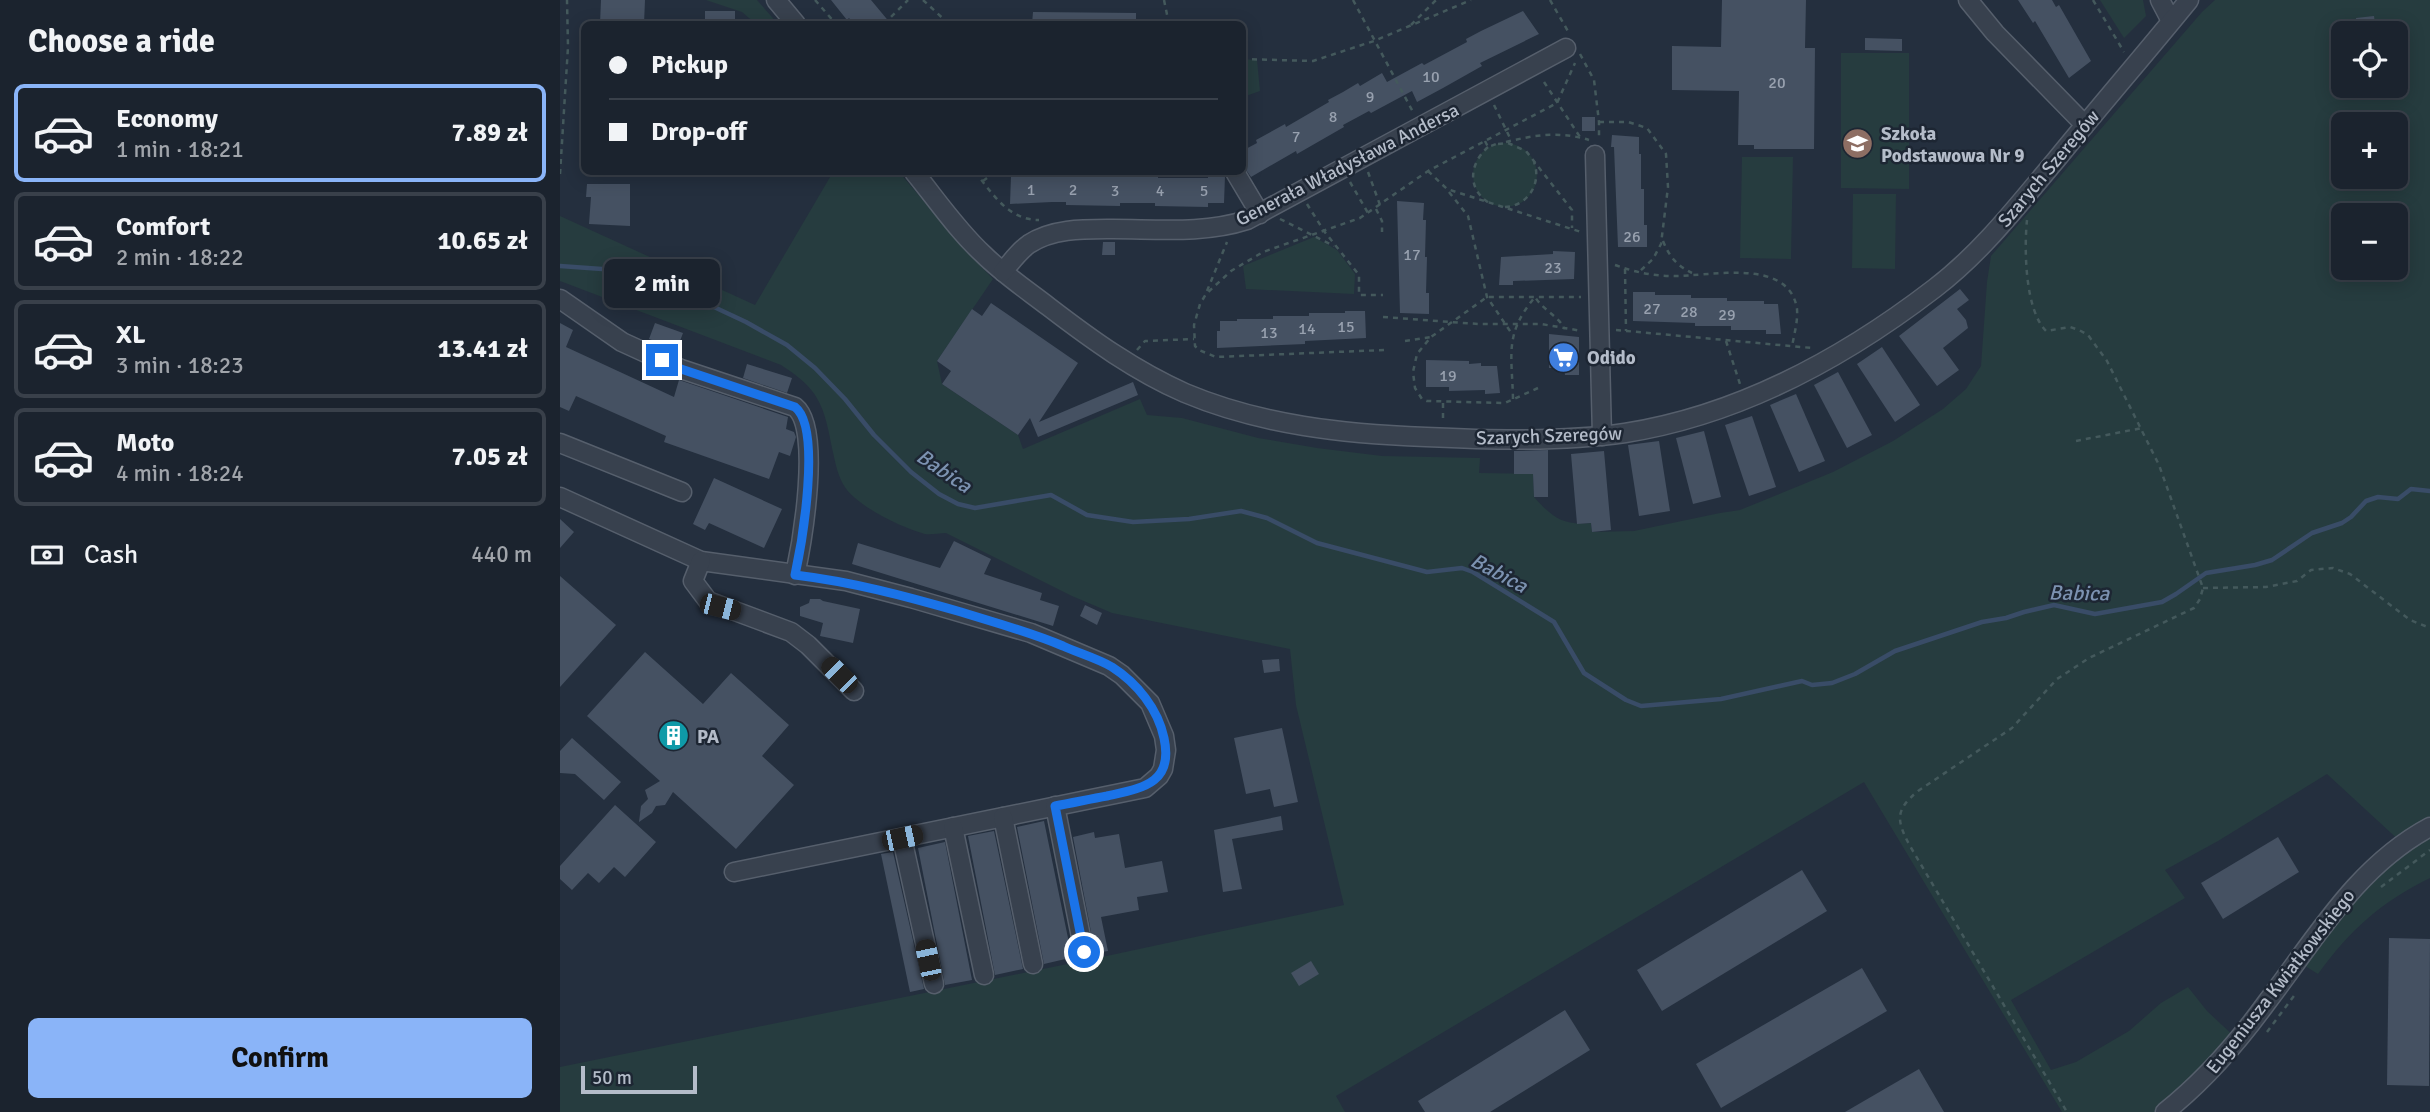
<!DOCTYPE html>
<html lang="en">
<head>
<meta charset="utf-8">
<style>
  body { margin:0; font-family:Signika,sans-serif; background:#282f3a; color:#f1f3f6; height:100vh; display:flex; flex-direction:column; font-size:26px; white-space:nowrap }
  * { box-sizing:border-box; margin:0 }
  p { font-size:23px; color:#a0a4aa }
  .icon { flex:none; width:38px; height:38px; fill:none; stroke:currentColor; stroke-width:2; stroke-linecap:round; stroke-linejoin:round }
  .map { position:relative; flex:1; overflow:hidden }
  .drawer { display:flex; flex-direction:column; background:#1b232e; width:560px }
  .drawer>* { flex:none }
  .top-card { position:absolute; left:21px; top:21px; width:665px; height:154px; border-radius:10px; box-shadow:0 4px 18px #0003,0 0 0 2px #39404a; display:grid; align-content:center; height:154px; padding:0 28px; background:#1b232e }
  .tools { position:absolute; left:1771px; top:21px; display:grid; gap:14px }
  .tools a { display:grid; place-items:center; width:77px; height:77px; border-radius:10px; background:#1b232e; box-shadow:0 4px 18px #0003,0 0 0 2px #39404a; font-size:35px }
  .scale { position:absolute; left:21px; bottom:18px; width:116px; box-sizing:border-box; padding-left:7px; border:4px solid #b4bcc9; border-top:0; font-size:19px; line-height:24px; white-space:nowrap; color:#b4bcc9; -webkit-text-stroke:5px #1d2633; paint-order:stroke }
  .end { position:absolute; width:32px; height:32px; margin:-16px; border:9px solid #1a73e8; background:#fff; box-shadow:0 0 0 4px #fff }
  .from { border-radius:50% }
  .bubble { position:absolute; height:49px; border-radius:10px; background:#1b232e; box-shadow:0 4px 18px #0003,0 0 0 2px #39404a; font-size:23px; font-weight:800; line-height:49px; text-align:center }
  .car { position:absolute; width:21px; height:42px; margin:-21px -10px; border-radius:9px; box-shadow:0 0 5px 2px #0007; background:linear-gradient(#222 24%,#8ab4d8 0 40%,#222 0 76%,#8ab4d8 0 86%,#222 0) }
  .top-card b { display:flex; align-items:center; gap:24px; height:66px; font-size:26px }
  .top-card b+b { border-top:2px solid #39404a }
  .top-card i { width:18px; height:18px; background:#f1f3f6 }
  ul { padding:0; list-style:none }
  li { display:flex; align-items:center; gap:21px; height:98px; margin:0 14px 10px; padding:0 14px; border:4px solid #39404a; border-radius:10px }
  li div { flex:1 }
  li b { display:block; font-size:26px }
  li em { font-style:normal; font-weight:800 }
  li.current { border-color:#8ab4f8 }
  li>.icon { width:63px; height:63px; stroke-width:1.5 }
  h2 { padding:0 28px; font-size:32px; line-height:84px }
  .pay { display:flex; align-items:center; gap:18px; height:77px; padding:0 28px; font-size:26px }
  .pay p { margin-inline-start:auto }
  .button { display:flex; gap:14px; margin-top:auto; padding:14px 28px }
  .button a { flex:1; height:80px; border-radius:10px; background:#8ab4f8; color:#111; font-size:28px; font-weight:800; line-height:80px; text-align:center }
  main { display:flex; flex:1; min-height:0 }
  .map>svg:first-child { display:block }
  .green { fill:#263c3f; fill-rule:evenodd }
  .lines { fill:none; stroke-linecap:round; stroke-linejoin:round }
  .stream { stroke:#394c67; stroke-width:4.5 }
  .building { fill:#455162 }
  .minor-casing { stroke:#565f6c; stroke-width:21 }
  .path { stroke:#44595c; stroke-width:2.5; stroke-dasharray:5 5; stroke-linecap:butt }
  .minor { stroke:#38414e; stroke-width:18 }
  .route { stroke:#1a73e8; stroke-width:9 }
  .labels { text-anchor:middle; stroke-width:5; stroke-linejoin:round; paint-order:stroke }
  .number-label { font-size:16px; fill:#98a1af }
  .poi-label { font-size:19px; font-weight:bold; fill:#b4bcc9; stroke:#1d2633; text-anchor:start }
  .street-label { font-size:19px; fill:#b4bcc9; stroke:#1d2633 }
  .water-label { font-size:21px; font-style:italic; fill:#7c92b1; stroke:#1d2633 }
</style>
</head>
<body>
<main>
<section class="drawer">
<h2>Choose a ride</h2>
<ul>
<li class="current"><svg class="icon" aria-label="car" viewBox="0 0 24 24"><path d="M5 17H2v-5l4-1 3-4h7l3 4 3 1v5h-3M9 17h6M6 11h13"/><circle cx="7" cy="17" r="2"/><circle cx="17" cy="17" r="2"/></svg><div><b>Economy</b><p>1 min · 18:21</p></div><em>7.89 zł</em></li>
<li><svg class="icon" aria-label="car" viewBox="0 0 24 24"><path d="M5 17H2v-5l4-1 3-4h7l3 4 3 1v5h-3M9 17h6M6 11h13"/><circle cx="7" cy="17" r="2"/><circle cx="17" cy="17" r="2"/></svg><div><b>Comfort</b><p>2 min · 18:22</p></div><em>10.65 zł</em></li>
<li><svg class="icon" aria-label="car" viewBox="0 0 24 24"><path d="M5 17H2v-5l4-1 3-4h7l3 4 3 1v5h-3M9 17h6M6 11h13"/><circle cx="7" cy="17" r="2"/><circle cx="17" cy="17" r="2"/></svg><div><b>XL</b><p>3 min · 18:23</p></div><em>13.41 zł</em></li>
<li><svg class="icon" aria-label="car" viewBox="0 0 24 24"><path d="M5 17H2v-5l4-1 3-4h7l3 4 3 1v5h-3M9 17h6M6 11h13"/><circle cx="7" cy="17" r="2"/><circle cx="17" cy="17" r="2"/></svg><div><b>Moto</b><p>4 min · 18:24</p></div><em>7.05 zł</em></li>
</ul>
<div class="pay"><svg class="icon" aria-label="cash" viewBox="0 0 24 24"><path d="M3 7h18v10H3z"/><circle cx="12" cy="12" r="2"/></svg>Cash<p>440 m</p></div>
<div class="button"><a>Confirm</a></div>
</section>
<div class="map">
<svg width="1870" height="1112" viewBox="0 0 1870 1112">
  <rect width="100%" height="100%" fill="#242f3e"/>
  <g class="green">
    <path d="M146,0H197L218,24H196L182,12Z"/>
    <path d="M1540,0H1583L1586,16L1564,38Z"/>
    <path d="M1655,0H1870V878C1821,902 1790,930 1758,974L1737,961L1843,844L1767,774L1658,841L1605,870L1625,898L1451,1000L1491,1070L1516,1062L1569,1031L1601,1003L1628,987L1647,1011L1678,1040L1612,1112H1502L1304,782L776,1096L785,1112H0V1067L542,957L784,905L736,705L730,649L552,613L512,596L386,533C379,533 371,535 365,534C342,528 294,505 283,484C277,473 275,461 272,448C264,405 259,389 221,365L0,281V216L195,305L273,172H339L406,251L433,279L377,361L382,384L458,435L463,449L580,399L587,415L622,418L698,438L757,448L822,456L920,458L919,473L973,474L974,497C992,517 1003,526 1031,523L1032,532L1074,531L1160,513L1180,510L1273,472L1333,441L1383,409L1406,389L1421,366L1427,282L1431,256L1642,12ZM1783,33H1836V86H1783ZM1783,124H1836V177H1783ZM1783,215H1836V268H1783Z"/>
    <path d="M1281,53H1349V189L1281,188Z"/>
    <path d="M683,59L697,60L700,91L683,97Z"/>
    <circle cx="945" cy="175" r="32"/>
    <path d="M1182,157H1233L1231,259L1180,258Z"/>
    <path d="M1293,194H1336L1335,269L1292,268Z"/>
    <path d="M754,237L777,250L795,274L794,294L686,289L683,266Z"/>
  </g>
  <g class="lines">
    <path class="stream" d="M0,266L56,270L92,278L186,322L227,345L255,368L285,399L314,435L351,472L379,494L398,504L415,508L491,495L527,515L573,522L629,519L681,511L707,518L757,543L867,572L902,568L913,572L994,622L1024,673L1066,700L1081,706L1161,699L1242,681L1252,685L1272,683L1295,674L1335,651L1422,622L1446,618L1464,612L1494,605L1535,614L1602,602L1616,594L1646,573L1695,565L1712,560L1752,533L1782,523L1791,517L1806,501L1818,497L1838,499L1851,489L1870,491"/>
  </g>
  <g class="building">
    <path d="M41,0H85L84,24H40Z"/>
    <path d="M271,0H311L331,24H294L289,18L287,20Z"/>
    <path d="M1162,0H1246L1245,48H1255L1254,149H1194V145H1178L1179,91L1112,90V46L1161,47Z"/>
    <path d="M1458,0H1492L1496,7L1499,5L1531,61L1509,78L1475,21L1473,23Z"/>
    <rect x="145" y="11" width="30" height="13"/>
    <path d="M963,11L979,34L920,63L922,66L883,88L857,102L852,91L811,113L809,111L783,125L784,127L737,154L736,151L691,177L682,164V151L697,143L696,140L725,124L726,127L769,102L768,100L783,92L798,83L800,86L822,73L827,82L862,63L864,65L907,42L906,39L921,31Z"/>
    <path d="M473,12L576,13V24H472Z"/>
    <path d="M1814,16L1816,33H1797L1796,18Z"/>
    <path d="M1305,38L1342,39V51L1305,50Z"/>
    <rect x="1022" y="117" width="13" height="14"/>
    <path d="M1052,135L1079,137V154H1081V189H1084V225H1087V247H1058L1054,147H1051Z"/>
    <path d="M476,174L534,177H559V174L598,175V178H648V175L665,176L664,203H648V207L595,206V203H560V206L506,205V202H492L450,204L451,176H476Z"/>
    <path d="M27,184H70V226L29,224L31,197H26Z"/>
    <path d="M837,201L864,203L863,220H866L865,257H867L866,293H869V314L840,313Z"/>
    <path d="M543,242H555V255H542Z"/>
    <path d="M993,251L1015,252L1014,279L953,281V285H939L941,257L993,254Z"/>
    <path d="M1400,289L1409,300L1397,309L1406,320L1408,328L1383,348L1399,370L1377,386L1339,336Z"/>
    <path d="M1073,292H1095V295H1131V298H1167V301H1204V304H1218L1221,334H1206V330H1171V326H1135V323L1073,321Z"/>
    <path d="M431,303L518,363L479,422L573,382L578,395L478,437L470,418L458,435L382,384L391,371L377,361L412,309L422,316Z"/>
    <path d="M785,311H805L806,338L745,341V344L657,348V331H660V321H677V319H713V316H749V313H785Z"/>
    <path d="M0,323L13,330L6,347L114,397L119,380L228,417L226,429L234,432L236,437L230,456L219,452L209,479L104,442L106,436L16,396L9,411L0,407Z"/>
    <path d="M95,323L123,333L117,349L89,339Z"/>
    <path d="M989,334L1019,337V375H1005L1004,368H989Z"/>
    <path d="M1322,347L1360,405L1335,422L1297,364Z"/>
    <path d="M866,360L909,361V364L921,363V366H937L940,393L925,394V390L889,391V387H866Z"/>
    <path d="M187,364L232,378L227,393L183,378Z"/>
    <path d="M1278,372L1312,435L1287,448L1254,385Z"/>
    <path d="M1236,394L1265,461L1239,472L1210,405Z"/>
    <path d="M1192,416L1216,487L1189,496L1165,425Z"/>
    <path d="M1144,431L1161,497L1133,504L1116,438Z"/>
    <path d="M1099,441L1110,511L1079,516L1068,445Z"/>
    <path d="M988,450V497H974L973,474H954V451Z"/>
    <path d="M1044,451L1051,530L1032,532L1031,523L1017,524L1011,454Z"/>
    <path d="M154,478L222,509L204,548L149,523L145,530L133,524Z"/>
    <path d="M0,519L14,532L0,548Z"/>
    <path d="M394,541L431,559L424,574L482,593L480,600L499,606L493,626L292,564L298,543L380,568Z"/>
    <path d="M0,576L56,625L0,687Z"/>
    <path d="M250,599H260L263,601L300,609L293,643L260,636L263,623L240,616V607L249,603Z"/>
    <path d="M525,605L542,613L537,625L520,616Z"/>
    <path d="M85,652L143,704L171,673L229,725L202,756L234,785L176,849L113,792L105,805L96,806L92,813L79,822L81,806L88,799L85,790L100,781L27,716Z"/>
    <path d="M719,659L720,671L704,673L702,660Z"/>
    <path d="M722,728L738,802L714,807L710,789L686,794L674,738Z"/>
    <path d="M12,738L61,782L44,800L15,774L0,773V751Z"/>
    <path d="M55,805L96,842L65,877L54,867L39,883L28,873L12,890L0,879V866Z"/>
    <path d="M721,816L723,830L672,839L682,889L663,892L654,830Z"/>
    <path d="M484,821L508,938L514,957L484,964L457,827Z"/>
    <path d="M434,831L463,969L435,975L408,836Z"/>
    <path d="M534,832L535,838L559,834L565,868L602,861L608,892L577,897L579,910L541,917L548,951L535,953L513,837Z"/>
    <path d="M1718,837L1739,872L1663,919L1641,883Z"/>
    <path d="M385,842L412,980L385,985L358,848Z"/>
    <path d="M333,852L364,989L350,992L321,854Z"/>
    <path d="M1242,870L1267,911L1102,1011L1077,970Z"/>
    <path d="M1829,938L1870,939L1869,1086L1827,1085Z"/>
    <path d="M751,961L759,974L739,986L731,973Z"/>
    <path d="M1302,968L1327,1011L1161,1108L1136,1064Z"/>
    <path d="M1005,1010L1030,1050L930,1112H865L858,1101Z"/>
    <path d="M1359,1069L1384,1112H1285Z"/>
  </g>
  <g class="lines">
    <defs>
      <g id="minor">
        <path d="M216,0L236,24"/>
        <path d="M1408,0L1435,33L1525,125"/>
        <path d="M1600,0L1611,21"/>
        <path d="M1035,155L1042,436"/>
        <path d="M354,172C376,199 397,230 423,254C443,274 467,290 489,307C532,340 575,371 625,393C701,425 784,434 866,437C930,440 1002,442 1065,433C1180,415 1284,358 1375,288C1422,252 1458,205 1496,160C1540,106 1585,54 1629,0"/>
        <path d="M675,172L700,214"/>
        <path d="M443,272C450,263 459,251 469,244C493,228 525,229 553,229C597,229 644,234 687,220L1006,48"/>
        <path d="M0,299L62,342L121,369L235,407C262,428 242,543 235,575"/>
        <path d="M0,443L122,492"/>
        <path d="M0,497L141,561L286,581L351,598L471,633L549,666L562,675L590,703L604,736L606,750L603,769L599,776L585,788L174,872"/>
        <path d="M141,561L133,581L148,601L231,632L248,645L294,691"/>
        <path d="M495,806L524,952"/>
        <path d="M443,817L473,964"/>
        <path d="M393,827L424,975"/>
        <path d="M342,838L374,984"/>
        <path d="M1605,1112C1644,1081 1678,1042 1707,1002C1756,938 1797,866 1870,827"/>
      </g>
    </defs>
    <use href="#minor" class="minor-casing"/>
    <g class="path">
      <path d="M255,0L276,24"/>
      <path d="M363,0L389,24"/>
      <path d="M604,0L609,24"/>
      <path d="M793,0L853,112"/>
      <path d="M990,0L1009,33"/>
      <path d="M1533,0L1564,52"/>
      <path d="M324,24L348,0"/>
      <path d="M851,25L876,0"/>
      <path d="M1020,54L1034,80L1039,122V138"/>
      <path d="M682,59L753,61L814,41L911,0"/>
      <path d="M984,82L1020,137"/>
      <path d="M934,105L951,140"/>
      <path d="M1039,122H1068L1087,128L1106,154L1108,187L1101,244L1093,259L1080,271"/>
      <path d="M925,141L928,147L939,143"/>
      <path d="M946,142C974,135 1000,131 1029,140"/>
      <path d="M938,144L948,143L966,151L1012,210V228"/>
      <path d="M928,147C910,163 906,188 929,203"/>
      <path d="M868,171L887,189L1021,232"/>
      <path d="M415,172C433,194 448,220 479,220"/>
      <path d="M808,172L820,205"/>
      <path d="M0,174L8,47L7,0"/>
      <path d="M423,181L435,172"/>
      <path d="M790,182L808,213"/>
      <path d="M889,192L908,216L927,297L952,334"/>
      <path d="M747,204L764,231L799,275V295H823"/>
      <path d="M945,207C968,206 982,183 974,162"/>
      <path d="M816,209L822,221V232"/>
      <path d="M720,219L774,246"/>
      <path d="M1467,220C1464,249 1465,310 1486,331L1510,327L1519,330L1528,335L1547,361L1599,465L1643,588L1640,599L1634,608L1529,658L1497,679L1452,728L1358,791C1335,810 1336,820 1350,846L1507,1112"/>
      <path d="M1103,241C1109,256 1117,266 1132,273"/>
      <path d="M1055,265C1074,272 1093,276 1113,276C1147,277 1229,256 1237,309C1238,322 1234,334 1232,347"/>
      <path d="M1065,269L1066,331"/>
      <path d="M647,291L667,242"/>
      <path d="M823,317L918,324H981L1022,331"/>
      <path d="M1056,330L1252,348"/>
      <path d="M845,341L871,337"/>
      <path d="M1166,341L1180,384"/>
      <path d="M577,350L585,341L634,339"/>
      <path d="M824,350L656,357L639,350L635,346L634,325L640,304L646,294L671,271L703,252L800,218L868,171L997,103L1015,63"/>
      <path d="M978,388L945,403L867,401L862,399L855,388L853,372L857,354L871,337L927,297H1021"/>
      <path d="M953,399C952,354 944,334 975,297C983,310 997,315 1005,329"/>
      <path d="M883,403V420"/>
      <path d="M1516,441L1582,428"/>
      <path d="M1643,588L1706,587L1737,581L1751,570L1773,568L1790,574L1850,620L1870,628"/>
      <path d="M1821,887L1870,850"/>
      <path d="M1707,1032L1736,993"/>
    </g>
    <use href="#minor" class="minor"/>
  </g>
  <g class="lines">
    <path class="route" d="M102,360L121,369L235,407C262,428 242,543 235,575C293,582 345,596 401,612C436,623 470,632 503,646C518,653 537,658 552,667C577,683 598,709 604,738C614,784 582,788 547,796C530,799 512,803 495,806L524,952"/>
  </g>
  <defs>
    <symbol id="school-disc" viewBox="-11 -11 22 22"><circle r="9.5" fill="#8d6e63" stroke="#1d2633"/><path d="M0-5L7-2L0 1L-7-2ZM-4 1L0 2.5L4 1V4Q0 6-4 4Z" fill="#fff"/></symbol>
    <symbol id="supermarket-disc" viewBox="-11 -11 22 22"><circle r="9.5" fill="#3f7fe0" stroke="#1d2633"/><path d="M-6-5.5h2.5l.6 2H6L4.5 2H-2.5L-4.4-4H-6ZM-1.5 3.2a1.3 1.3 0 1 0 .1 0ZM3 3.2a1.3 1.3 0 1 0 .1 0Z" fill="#fff"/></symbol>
    <symbol id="building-disc" viewBox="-11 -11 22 22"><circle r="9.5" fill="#0f9aa8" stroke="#1d2633"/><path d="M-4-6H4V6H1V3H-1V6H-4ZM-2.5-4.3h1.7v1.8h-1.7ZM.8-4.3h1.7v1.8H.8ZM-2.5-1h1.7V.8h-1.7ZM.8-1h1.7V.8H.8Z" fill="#fff"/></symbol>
  </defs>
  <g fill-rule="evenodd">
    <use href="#school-disc" x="1280" y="126" width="35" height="35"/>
    <use href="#supermarket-disc" x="986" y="340" width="35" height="35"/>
    <use href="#building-disc" x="96" y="718" width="35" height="35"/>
  </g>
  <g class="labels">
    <g class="number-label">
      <text x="871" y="82">10</text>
      <text x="1217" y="88">20</text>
      <text x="810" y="102">9</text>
      <text x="773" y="122">8</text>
      <text x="736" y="142">7</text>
      <text x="471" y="195">1</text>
      <text x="513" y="195">2</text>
      <text x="555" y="196">3</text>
      <text x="600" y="196">4</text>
      <text x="644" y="196">5</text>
      <text x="1072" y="242">26</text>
      <text x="852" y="260">17</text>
      <text x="993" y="273">23</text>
      <text x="1092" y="314">27</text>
      <text x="1129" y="317">28</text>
      <text x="1167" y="320">29</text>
      <text x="786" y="332">15</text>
      <text x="747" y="334">14</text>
      <text x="709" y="338">13</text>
      <text x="888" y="381">19</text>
    </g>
    <g class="poi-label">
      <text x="1321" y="140">Szkoła<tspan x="1321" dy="22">Podstawowa Nr 9</tspan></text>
      <text x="1027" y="364">Odido</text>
      <text x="137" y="743">PA</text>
    </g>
    <g class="street-label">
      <text transform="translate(787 164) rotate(-27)" y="7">Generała Władysława Andersa</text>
      <text transform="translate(1488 168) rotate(-50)" y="7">Szarych Szeregów</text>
      <text transform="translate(989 435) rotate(-2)" y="7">Szarych Szeregów</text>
      <text transform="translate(1720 981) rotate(-52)" y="7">Eugeniusza Kwiatkowskiego</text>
    </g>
    <g class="water-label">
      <text transform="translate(384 471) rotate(34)" y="7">Babica</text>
      <text transform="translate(939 573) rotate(28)" y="7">Babica</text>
      <text transform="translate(1519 593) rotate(1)" y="7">Babica</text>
    </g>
  </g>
</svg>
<div class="tools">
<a><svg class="icon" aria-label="locate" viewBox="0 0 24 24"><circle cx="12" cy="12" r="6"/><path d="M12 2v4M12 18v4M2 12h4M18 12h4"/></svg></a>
<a>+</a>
<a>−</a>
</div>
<div class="scale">50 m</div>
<i class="end from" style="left:524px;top:952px"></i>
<i class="end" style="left:102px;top:360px"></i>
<div class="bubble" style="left:44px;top:259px;width:116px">2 min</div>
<i class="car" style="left:160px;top:607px;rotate:104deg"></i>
<i class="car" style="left:279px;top:675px;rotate:315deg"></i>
<i class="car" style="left:342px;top:838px;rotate:78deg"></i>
<i class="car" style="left:368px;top:960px;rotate:348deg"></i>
<div class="top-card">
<b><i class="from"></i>Pickup</b>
<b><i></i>Drop-off</b>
</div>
</div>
</main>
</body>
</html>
